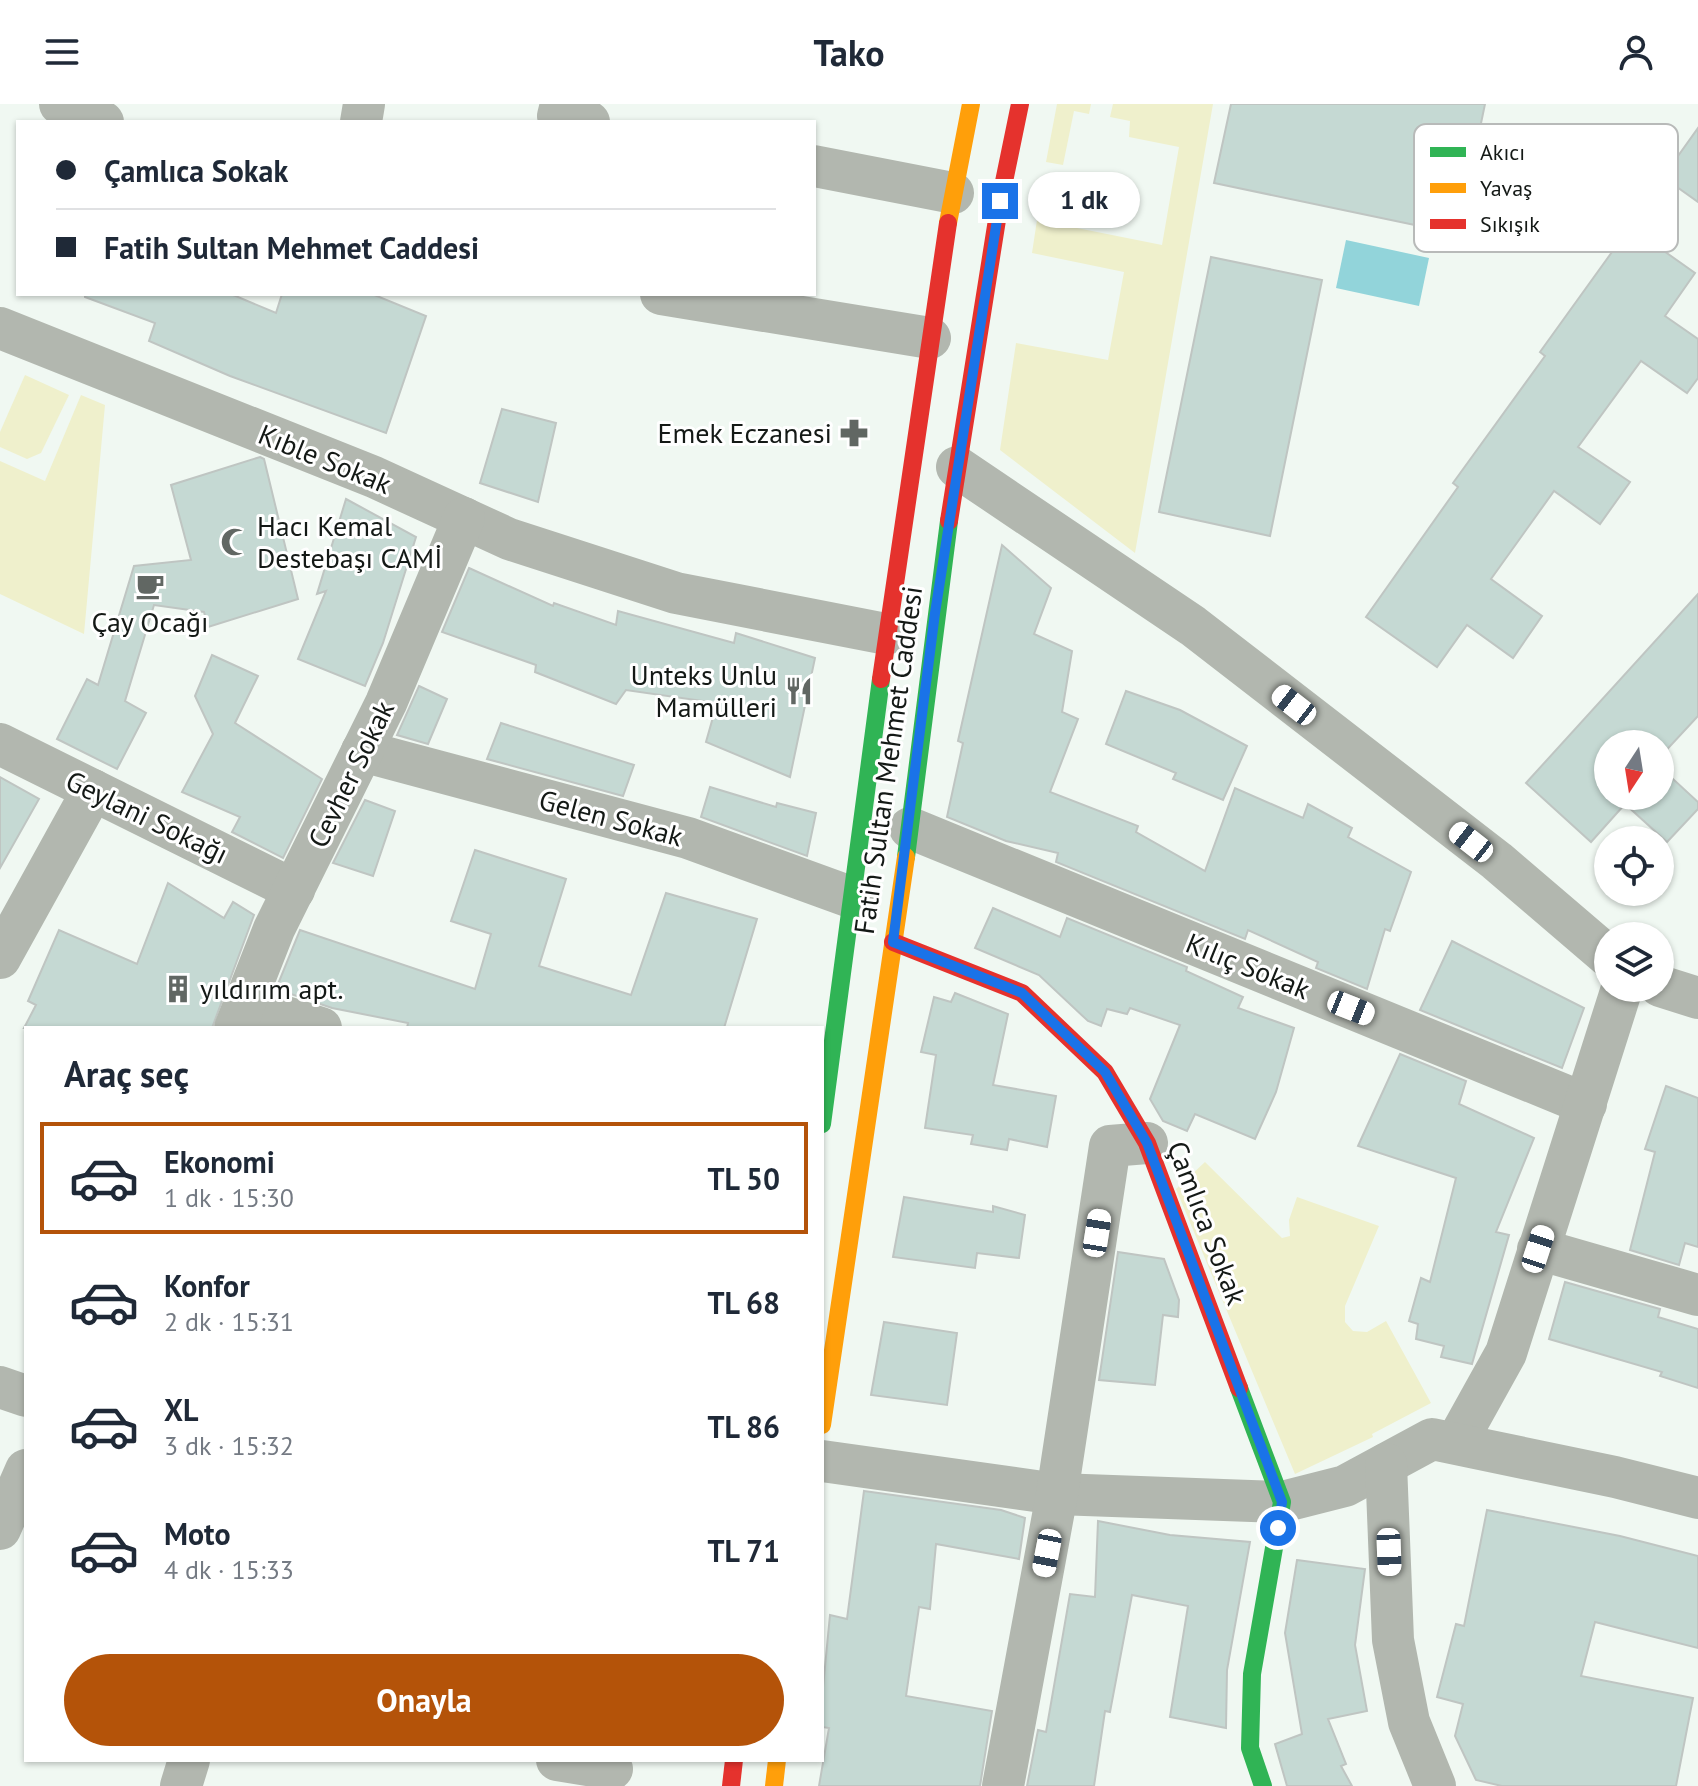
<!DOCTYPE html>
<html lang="tr">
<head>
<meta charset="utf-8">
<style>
  body { margin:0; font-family:"PT Sans",sans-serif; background:#f6f6f7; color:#1f2937; height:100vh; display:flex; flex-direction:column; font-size:30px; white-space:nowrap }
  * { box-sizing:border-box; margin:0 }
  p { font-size:26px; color:#747a83 }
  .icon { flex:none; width:44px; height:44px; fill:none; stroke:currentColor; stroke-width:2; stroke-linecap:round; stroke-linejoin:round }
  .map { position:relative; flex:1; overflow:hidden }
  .sheet { position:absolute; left:24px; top:922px; width:800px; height:736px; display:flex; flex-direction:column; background:#fff; border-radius:0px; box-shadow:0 2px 6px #0004 }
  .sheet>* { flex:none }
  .top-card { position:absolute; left:16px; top:16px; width:800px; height:176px; border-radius:0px; box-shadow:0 2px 6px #0004; display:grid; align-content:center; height:176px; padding:0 40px; background:#fff }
  .needle { width:52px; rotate:192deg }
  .tools { position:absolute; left:1594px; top:626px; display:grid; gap:16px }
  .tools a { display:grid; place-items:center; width:80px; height:80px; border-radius:50%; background:#fff; box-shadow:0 2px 6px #0004; font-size:40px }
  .end { position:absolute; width:36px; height:36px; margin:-18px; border:10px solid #1a73e8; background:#fff; box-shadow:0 0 0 4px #fff }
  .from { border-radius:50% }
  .bubble { position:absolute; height:56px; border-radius:28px; background:#fff; box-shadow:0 2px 6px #0004; font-size:26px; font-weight:700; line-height:56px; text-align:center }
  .car { position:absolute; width:24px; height:48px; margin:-24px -12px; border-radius:10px; box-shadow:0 0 6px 2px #0007; background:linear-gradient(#fff 24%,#345 0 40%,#fff 0 76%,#345 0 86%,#fff 0) }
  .top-card b { display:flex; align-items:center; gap:28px; height:76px; font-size:30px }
  .top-card b+b { border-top:2px solid #e0e1e3 }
  .top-card i { width:20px; height:20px; background:#1f2937 }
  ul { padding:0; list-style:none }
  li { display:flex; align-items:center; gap:24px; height:112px; margin:0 16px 12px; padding:0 24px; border:4px solid transparent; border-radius:0px }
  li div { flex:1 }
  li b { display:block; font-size:30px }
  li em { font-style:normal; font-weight:700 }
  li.active { border-color:#b45309 }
  li>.icon { width:72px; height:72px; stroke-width:1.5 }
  h2 { padding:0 40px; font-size:36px; line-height:96px }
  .primary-button { display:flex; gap:16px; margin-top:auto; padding:16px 40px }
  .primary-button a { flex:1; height:92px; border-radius:48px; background:#b45309; color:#fff; font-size:32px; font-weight:700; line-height:92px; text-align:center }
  header { display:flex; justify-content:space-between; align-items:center; height:104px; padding:0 40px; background:#fff; font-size:36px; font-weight:700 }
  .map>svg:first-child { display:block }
  .green { fill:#eff0cc }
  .water { fill:#92d4da }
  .building { fill:#c5d9d3; stroke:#bfc5c2; stroke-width:2 }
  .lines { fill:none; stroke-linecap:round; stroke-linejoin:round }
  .street { stroke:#b2b7af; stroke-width:42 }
  .fast { stroke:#30b455; stroke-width:18 }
  .slow { stroke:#ff9f0a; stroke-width:18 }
  .jam { stroke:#e5322d; stroke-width:18 }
  .route { stroke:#1a73e8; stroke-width:10 }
  .labels { text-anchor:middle; stroke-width:6; stroke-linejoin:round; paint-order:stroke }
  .poi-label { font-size:28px; fill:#141916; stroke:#fff; text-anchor:end }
  .street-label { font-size:28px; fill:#141916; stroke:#fff }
  .key { fill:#fff; stroke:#b8bab9; stroke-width:2 }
  .key-label { font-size:22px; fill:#141916 }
</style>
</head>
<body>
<header><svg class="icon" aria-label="menu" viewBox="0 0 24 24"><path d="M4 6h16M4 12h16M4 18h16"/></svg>Tako<svg class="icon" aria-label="person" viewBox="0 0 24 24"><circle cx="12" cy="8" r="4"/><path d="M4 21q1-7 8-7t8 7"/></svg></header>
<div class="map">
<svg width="1698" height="1682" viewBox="0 0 1698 1682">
  <rect width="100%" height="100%" fill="#f0f8f2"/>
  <g class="green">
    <path d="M1057,0H1091L1089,10L1074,7L1063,61L1046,58Z"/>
    <path d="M1113,0H1213L1135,449L1000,346L1016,239L1108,256L1124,168L1032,149L1037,116L1162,141L1179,43L1129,33L1130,17L1110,13Z"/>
    <path d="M25,271L69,291L41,349L27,355L0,343V328Z"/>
    <path d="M81,291L105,301L84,530L0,490V357L45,377Z"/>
    <path d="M1205,1058L1282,1134L1290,1132L1289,1116L1297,1093L1379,1122L1345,1202V1218L1353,1227L1367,1228L1386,1217L1431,1299L1372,1330L1373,1333L1295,1370L1176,1085Z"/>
  </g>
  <path class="water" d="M1346,136L1429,154L1419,202L1336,184Z"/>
  <g class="building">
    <path d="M1231,0H1485L1458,130L1214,79Z"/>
    <path d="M1698,24V98L1663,73Z"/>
    <path d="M1630,123L1695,169L1665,212L1698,235V274L1687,289L1641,257L1578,343L1630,378L1600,420L1554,387L1491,475L1542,512L1513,554L1467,521L1437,563L1366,513L1458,383L1453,379L1545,252L1540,248Z"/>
    <path d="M1211,153L1322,176L1270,432L1159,408Z"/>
    <path d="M85,190H231L276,209L282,190H372L426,212L386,329L230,272L149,237L155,219L85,193Z"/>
    <path d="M502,305L556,319L538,398L480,379Z"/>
    <path d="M260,353L264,355L298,495L208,523L204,508L154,501L125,597L146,609L117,665L57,635L87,575L98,581L134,462L191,456L171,381Z"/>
    <path d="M346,395L416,433L383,539L365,582L298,555L326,487L317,490Z"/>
    <path d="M1002,441L1051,484L1034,530L1072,547L1062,608L1078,615L1050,688L1138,722L1136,728L1205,767L1235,684L1303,714L1308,700L1352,724L1348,733L1411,768L1390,827L1385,825L1367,885L1316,864L1318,858L1248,826L1245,835L1056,758L1058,749L1006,737L947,713L963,639L958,637Z"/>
    <path d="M469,464L553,502L554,499L616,521L618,507L734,539L736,529L815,554L790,673L706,638L717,599L626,586L616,600L535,568L536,561L442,528Z"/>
    <path d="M1698,490V612L1660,653V640H1608V692H1660V663L1698,698V705L1667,738L1625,700L1591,738L1526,679Z"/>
    <path d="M212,551L258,572L235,619L322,675L283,754L232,728L240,713L182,688L213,630L195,592Z"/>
    <path d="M419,582L447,595L428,640L397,631Z"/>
    <path d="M1126,587L1180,606L1247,642L1223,696L1173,675L1176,669L1106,640Z"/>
    <path d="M501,619L634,661L623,692L487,655Z"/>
    <path d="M0,673L39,695L0,764Z"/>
    <path d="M710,683L776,703L777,699L816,709L807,752L701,713Z"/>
    <path d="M365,696L395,707L373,772L333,759Z"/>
    <path d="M475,746L566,775L539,862L631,891L666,789L757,815L724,924H407L408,919L332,904L276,885L300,826L475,885L491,830L451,817Z"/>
    <path d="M168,779L224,814L233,798L254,811L212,924H24L36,901L28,897L59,826L137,860Z"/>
    <path d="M993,804L1060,833L1067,814L1187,863L1186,867L1243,893L1238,904L1294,924L1276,988L1255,1035L1195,1010L1187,1027L1163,1017L1150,995L1180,921L1130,904L1127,910L1107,905L1101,922L1088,917L1039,871L975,844Z"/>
    <path d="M1452,837L1584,904L1562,964L1420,906Z"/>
    <path d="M955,889L1008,910L993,981L1056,992L1047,1043L1009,1035L1007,1046L971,1040L973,1031L925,1024L936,951L921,948L934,893L951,898Z"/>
    <path d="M1400,950L1466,977L1459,1000L1534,1034L1496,1128L1509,1131L1472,1260L1441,1253L1444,1242L1416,1235L1418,1220L1409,1217L1421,1174L1430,1178L1456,1074L1358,1042Z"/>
    <path d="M1666,982L1698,994V1143L1685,1139L1679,1161L1630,1146L1655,1048L1645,1045Z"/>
    <path d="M904,1093L993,1108V1102L1025,1111L1019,1154L977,1149L975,1164L893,1153Z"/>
    <path d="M1118,1148L1164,1155L1179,1196L1178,1213L1163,1211L1155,1281L1099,1276Z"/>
    <path d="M1565,1178L1660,1205L1658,1213L1698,1225V1284L1660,1272L1662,1268L1549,1235Z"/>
    <path d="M884,1218L957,1229L947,1301L871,1291Z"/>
    <path d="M864,1387L1001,1406L1025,1414L1019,1455L936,1440L930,1505L919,1503L906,1592L992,1607L980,1682H819L829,1624L822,1623V1594L830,1511L847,1515Z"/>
    <path d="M1487,1406L1620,1432L1698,1452V1544L1595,1518L1581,1572L1693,1594L1676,1682H1502L1476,1676L1455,1632L1463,1600L1437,1593L1456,1520L1464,1522Z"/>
    <path d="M1098,1417L1170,1431L1250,1438L1227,1566L1226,1624L1170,1613L1188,1502L1132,1491L1110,1608L1105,1607L1094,1682H1027L1038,1626L1046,1628L1070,1490L1095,1493Z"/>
    <path d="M1297,1456L1365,1465L1355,1541L1367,1607L1328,1615L1346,1660L1341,1662L1352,1682H1287L1275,1640L1302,1630L1285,1529Z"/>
  </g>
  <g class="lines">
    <g class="street">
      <path d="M60,0L103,18"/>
      <path d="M561,0L558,12L589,18"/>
      <path d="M361,18L364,0"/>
      <path d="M814,62L953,89"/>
      <path d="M661,190L930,234"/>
      <path d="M0,224L374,373L509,435L676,489L886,530"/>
      <path d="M957,363L1193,522L1497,757L1608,852"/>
      <path d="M0,640L294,786"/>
      <path d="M362,647L688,734L856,795"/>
      <path d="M910,724L1586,1000"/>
      <path d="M0,854L93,686"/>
      <path d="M1660,882L1698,894"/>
      <path d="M244,900L321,924"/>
      <path d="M235,924L274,825L386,599L464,414"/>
      <path d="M1538,1145L1698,1191"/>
      <path d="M0,1283L26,1292"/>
      <path d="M1456,1339L1506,1249L1622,884"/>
      <path d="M822,1357L1057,1390L1282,1398L1345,1382L1432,1335L1615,1373L1698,1394"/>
      <path d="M1386,1360L1393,1536L1409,1618L1435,1682"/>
      <path d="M0,1425L26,1366"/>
      <path d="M557,1656L612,1665"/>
      <path d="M181,1682L189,1656"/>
      <path d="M1003,1682L1057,1390L1110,1042L1147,1039"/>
    </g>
    <g class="fast">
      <path d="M906,753L949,417"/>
      <path d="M822,1020L881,575"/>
      <path d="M1239,1284L1282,1398L1252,1570L1250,1644L1263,1682"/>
    </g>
    <g class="slow">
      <path d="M948,119L971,0"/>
      <path d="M822,1321L906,753"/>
      <path d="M774,1682L777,1656"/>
    </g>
    <g class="jam">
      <path d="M949,417L1000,97L1020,0"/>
      <path d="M881,575L948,119"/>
      <path d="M893,838L1022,889L1105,968L1147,1039L1239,1284"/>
      <path d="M731,1682L734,1656"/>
    </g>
  </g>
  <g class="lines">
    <path class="route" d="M1000,97L935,509L893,838L1022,889L1105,968L1147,1039L1282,1398L1278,1424"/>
  </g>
  <defs>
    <symbol id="pharmacy-bare" viewBox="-9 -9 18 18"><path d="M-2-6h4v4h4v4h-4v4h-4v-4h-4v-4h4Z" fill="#616763" stroke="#fff" stroke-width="2.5" paint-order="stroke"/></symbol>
    <symbol id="mosque-bare" viewBox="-9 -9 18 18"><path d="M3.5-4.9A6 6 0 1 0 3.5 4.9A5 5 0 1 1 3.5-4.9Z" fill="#616763" stroke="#fff" stroke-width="2.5" paint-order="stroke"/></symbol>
    <symbol id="cafe-bare" viewBox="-9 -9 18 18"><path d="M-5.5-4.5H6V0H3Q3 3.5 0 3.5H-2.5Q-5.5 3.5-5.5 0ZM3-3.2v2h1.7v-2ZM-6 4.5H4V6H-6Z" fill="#616763" stroke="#fff" stroke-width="2.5" paint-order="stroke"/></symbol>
    <symbol id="restaurant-bare" viewBox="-9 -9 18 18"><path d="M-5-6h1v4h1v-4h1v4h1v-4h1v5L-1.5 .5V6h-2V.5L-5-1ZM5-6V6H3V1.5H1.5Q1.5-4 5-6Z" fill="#616763" stroke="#fff" stroke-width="2.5" paint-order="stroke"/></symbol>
    <symbol id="building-bare" viewBox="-9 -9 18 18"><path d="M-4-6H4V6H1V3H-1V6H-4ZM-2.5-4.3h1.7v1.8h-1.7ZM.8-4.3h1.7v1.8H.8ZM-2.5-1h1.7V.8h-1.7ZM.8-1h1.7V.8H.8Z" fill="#616763" stroke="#fff" stroke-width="2.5" paint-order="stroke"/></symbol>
  </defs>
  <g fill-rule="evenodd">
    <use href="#pharmacy-bare" x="834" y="309" width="40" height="40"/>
    <use href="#mosque-bare" x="215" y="418" width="40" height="40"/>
    <use href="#cafe-bare" x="130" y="462" width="40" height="40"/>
    <use href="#restaurant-bare" x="779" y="567" width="40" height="40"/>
    <use href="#building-bare" x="158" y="865" width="40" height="40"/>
  </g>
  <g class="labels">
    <g class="poi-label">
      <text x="832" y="339">Emek Eczanesi</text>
      <text x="257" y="432" text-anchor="start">Hacı Kemal<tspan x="257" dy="32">Destebaşı CAMİ</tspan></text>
      <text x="150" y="528" text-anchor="middle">Çay Ocağı</text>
      <text x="777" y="581">Unteks Unlu<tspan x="777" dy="32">Mamülleri</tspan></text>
      <text x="200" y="895" text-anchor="start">yıldırım apt.</text>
    </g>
    <g class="street-label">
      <text transform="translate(325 355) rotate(22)" y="10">Kıble Sokak</text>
      <text transform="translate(888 656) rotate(-82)" y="10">Fatih Sultan Mehmet Caddesi</text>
      <text transform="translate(351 670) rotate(-64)" y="10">Cevher Sokak</text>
      <text transform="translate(147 713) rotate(26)" y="10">Geylani Sokağı</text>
      <text transform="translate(611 714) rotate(15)" y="10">Gelen Sokak</text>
      <text transform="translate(1248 862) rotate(22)" y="10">Kılıç Sokak</text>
      <text transform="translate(1207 1119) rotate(69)" y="10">Çamlıca Sokak</text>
    </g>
  </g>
  <rect x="1414" y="20" width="264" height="128" rx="12" class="key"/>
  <rect x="1430" y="43" width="36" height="10" fill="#30b455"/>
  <rect x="1430" y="79" width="36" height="10" fill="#ff9f0a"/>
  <rect x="1430" y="115" width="36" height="10" fill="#e5322d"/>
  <g class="key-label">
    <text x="1480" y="56">Akıcı</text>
    <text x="1480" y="92">Yavaş</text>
    <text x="1480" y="128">Sıkışık</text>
  </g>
</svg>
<div class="tools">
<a><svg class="needle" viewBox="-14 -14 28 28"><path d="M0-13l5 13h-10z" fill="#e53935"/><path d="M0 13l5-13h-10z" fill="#747a83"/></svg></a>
<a><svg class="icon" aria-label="locate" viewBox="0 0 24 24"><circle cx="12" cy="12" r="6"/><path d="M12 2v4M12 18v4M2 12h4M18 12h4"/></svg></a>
<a><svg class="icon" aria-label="layers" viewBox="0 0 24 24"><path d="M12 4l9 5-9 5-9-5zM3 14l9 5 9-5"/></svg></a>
</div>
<i class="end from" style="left:1278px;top:1424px"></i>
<i class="end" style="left:1000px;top:97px"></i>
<div class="bubble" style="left:1028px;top:68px;width:112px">1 dk</div>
<i class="car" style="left:1294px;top:601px;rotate:308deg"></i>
<i class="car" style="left:1471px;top:738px;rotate:308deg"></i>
<i class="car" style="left:1351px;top:904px;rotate:112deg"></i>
<i class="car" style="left:1097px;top:1129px;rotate:9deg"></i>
<i class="car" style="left:1538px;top:1145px;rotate:18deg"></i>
<i class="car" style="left:1389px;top:1448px;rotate:178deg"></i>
<i class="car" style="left:1047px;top:1449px;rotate:191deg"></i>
<div class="top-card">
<b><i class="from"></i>Çamlıca Sokak</b>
<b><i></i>Fatih Sultan Mehmet Caddesi</b>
</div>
<section class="sheet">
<h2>Araç seç</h2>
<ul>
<li class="active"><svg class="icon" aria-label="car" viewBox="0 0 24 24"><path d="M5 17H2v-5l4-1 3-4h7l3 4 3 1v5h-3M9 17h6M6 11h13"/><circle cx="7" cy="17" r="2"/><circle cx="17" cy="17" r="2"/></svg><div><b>Ekonomi</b><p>1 dk · 15:30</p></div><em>TL 50</em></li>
<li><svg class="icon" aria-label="car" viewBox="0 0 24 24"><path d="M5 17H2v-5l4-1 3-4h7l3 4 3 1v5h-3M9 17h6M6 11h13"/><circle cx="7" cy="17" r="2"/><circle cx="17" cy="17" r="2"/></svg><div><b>Konfor</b><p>2 dk · 15:31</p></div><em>TL 68</em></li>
<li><svg class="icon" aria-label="car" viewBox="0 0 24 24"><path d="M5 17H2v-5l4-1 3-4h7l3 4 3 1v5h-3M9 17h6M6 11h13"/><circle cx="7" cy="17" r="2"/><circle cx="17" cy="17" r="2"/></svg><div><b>XL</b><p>3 dk · 15:32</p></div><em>TL 86</em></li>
<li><svg class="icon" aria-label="car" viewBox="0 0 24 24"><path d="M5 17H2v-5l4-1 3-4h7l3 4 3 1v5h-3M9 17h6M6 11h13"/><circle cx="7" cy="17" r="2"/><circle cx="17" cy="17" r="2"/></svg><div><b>Moto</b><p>4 dk · 15:33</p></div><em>TL 71</em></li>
</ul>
<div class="primary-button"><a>Onayla</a></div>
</section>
</div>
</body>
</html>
